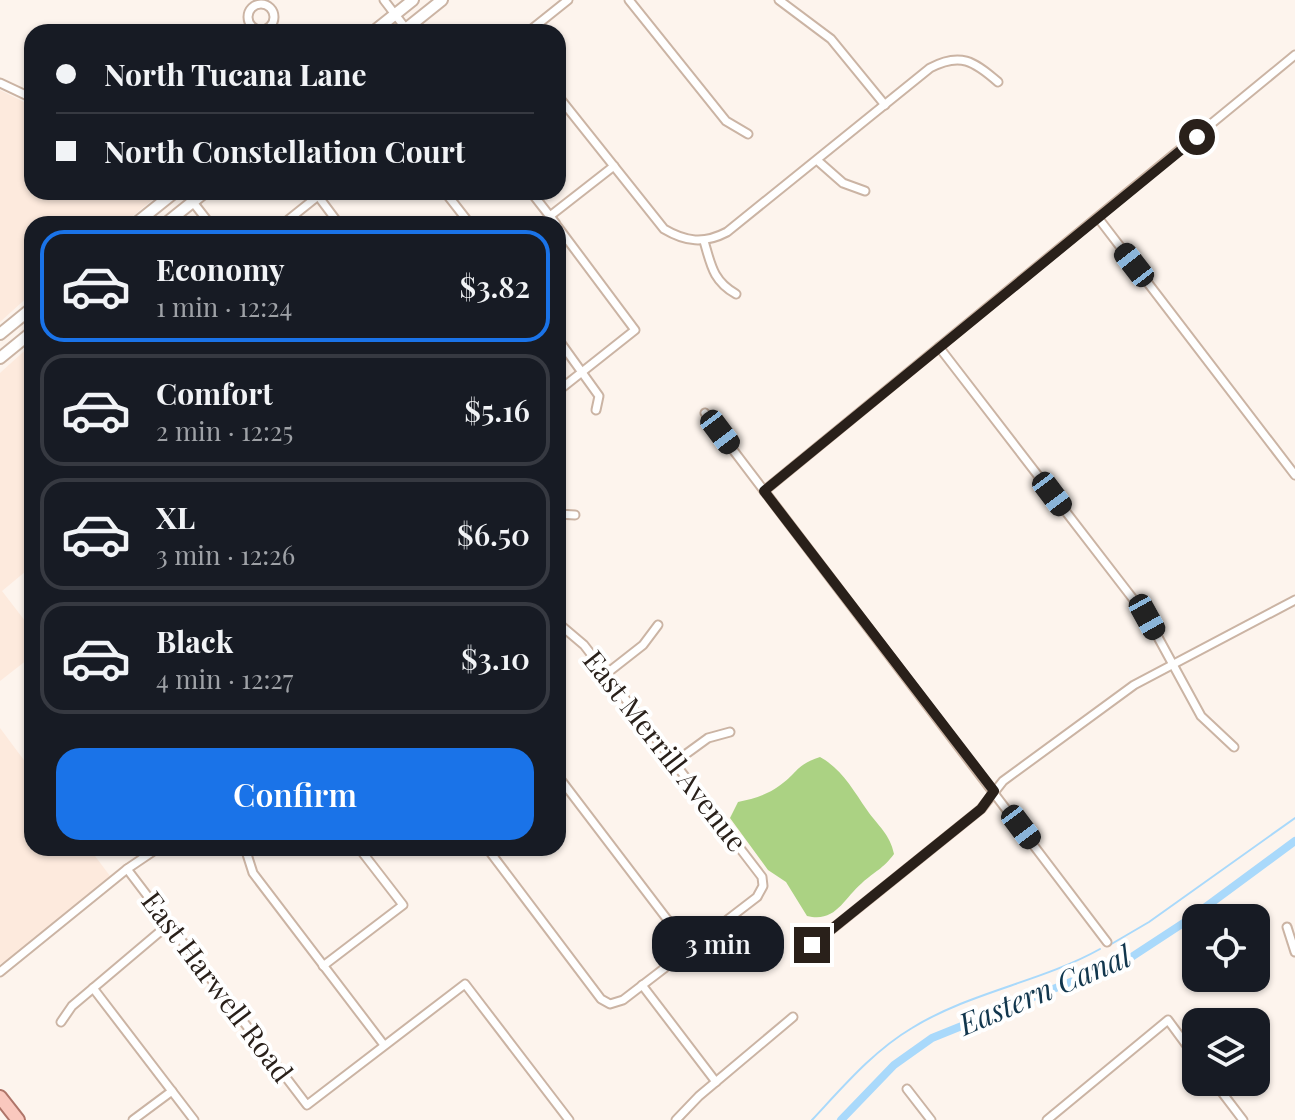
<!DOCTYPE html>
<html lang="en">
<head>
<meta charset="utf-8">
<style>
  body { margin:0; font-family:"Playfair Display",serif; background:#242831; color:#f1f3f6; height:100vh; display:flex; flex-direction:column; font-size:30px; white-space:nowrap }
  * { box-sizing:border-box; margin:0 }
  p { font-size:26px; color:#9ea1a6 }
  .icon { flex:none; width:44px; height:44px; fill:none; stroke:currentColor; stroke-width:2; stroke-linecap:round; stroke-linejoin:round }
  .map { position:relative; flex:1; overflow:hidden }
  .side { position:absolute; left:24px; top:216px; width:542px; height:640px; display:flex; flex-direction:column; background:#171b24; border-radius:24px; box-shadow:0 2px 6px #0004 }
  .side>* { flex:none }
  .guide { position:absolute; left:24px; top:24px; width:542px; height:176px; border-radius:24px; box-shadow:0 2px 6px #0004; display:grid; align-content:center; height:176px; padding:0 32px; background:#171b24 }
  .buttons { position:absolute; left:1182px; top:904px; display:grid; gap:16px }
  .buttons a { display:grid; place-items:center; width:88px; height:88px; border-radius:16px; background:#171b24; box-shadow:0 2px 6px #0004; font-size:40px }
  .end { position:absolute; width:36px; height:36px; margin:-18px; border:10px solid #29201a; background:#fff; box-shadow:0 0 0 4px #fff }
  .from { border-radius:50% }
  .bubble { position:absolute; height:56px; border-radius:24px; background:#171b24; box-shadow:0 2px 6px #0004; font-size:26px; font-weight:600; line-height:56px; text-align:center }
  .car { position:absolute; width:24px; height:48px; margin:-24px -12px; border-radius:10px; box-shadow:0 0 6px 2px #0007; background:linear-gradient(#222 24%,#8ab4d8 0 40%,#222 0 76%,#8ab4d8 0 86%,#222 0) }
  .guide b { display:flex; align-items:center; gap:28px; height:76px; font-size:30px }
  .guide b+b { border-top:2px solid #363941 }
  .guide i { width:20px; height:20px; background:#f1f3f6 }
  ul { padding:14px 0 0; list-style:none }
  li { display:flex; align-items:center; gap:24px; height:112px; margin:0 16px 12px; padding:0 16px; border:4px solid #363941; border-radius:24px }
  li div { flex:1 }
  li b { display:block; font-size:30px }
  li em { font-style:normal; font-weight:600 }
  li.on { border-color:#1a73e8 }
  li>.icon { width:72px; height:72px; stroke-width:1.5 }
  .action { display:flex; gap:16px; margin-top:auto; padding:16px 32px }
  .action a { flex:1; height:92px; border-radius:24px; background:#1a73e8; color:#fff; font-size:32px; font-weight:600; line-height:92px; text-align:center }
  .map>svg:first-child { display:block }
  .built { fill:#fdeadd }
  .green { fill:#abd283 }
  .lines { fill:none; stroke-linecap:round; stroke-linejoin:round }
  .stream { stroke:#a9d9fb; stroke-width:2 }
  .canal { stroke:#a9d9fb; stroke-width:8 }
  .minor-casing { stroke:#cbb4a4; stroke-width:11 }
  .secondary-casing { stroke:#cbb4a4; stroke-width:14 }
  .primary-casing { stroke:#af7569; stroke-width:16 }
  .minor { stroke:#fff; stroke-width:7 }
  .secondary { stroke:#fff; stroke-width:10 }
  .primary { stroke:#fac8be; stroke-width:12 }
  .route { stroke:#29201a; stroke-width:10 }
  .labels { text-anchor:middle; stroke-width:8; stroke-linejoin:round; paint-order:stroke }
  .street-label { font-size:28px; fill:#29201a; stroke:#fff }
  .water-label { font-size:30px; font-style:italic; fill:#11364d; stroke:#fff }
</style>
</head>
<body>
<div class="map">
<svg width="1295" height="1120" viewBox="0 0 1295 1120">
  <rect width="100%" height="100%" fill="#fdf4ed"/>
  <g class="built">
    <path d="M0,90L32,106V192H162L123,224H32V293L0,322Z"/>
    <path d="M32,344V566L2,591L32,630V656L0,681V373Z"/>
    <path d="M0,728L32,771V848H89L110,876L14,956L0,964Z"/>
  </g>
  <path class="green" d="M820,757C842,769 853,790 867,810C878,826 890,834 894,854C883,869 875,871 862,883C843,899 836,923 807,916L786,882L768,870L730,818L738,802C752,799 767,795 779,786C799,772 794,766 820,757Z"/>
  <g class="lines">
    <g class="stream">
      <path d="M1108,946L1149,922L1295,818"/>
      <path d="M812,1120C842,1088 873,1051 912,1028C970,992 1041,982 1100,949"/>
    </g>
    <path class="canal" d="M841,1120L894,1065L932,1038L1130,958L1188,920L1295,841"/>
    <defs>
      <g id="minor">
        <path d="M384,0L407,30"/>
        <path d="M629,0L726,121L748,134"/>
        <path d="M779,0L831,39L885,105"/>
        <circle cx="261" cy="17" r="13"/>
        <path d="M528,32L568,0"/>
        <path d="M0,83L32,98"/>
        <path d="M558,96L664,229C686,242 704,244 727,232L930,68C960,52 974,61 998,82"/>
        <path d="M818,161L843,183L865,191"/>
        <path d="M185,192L210,224"/>
        <path d="M445,192L470,224"/>
        <path d="M531,192L556,224"/>
        <path d="M318,196L339,224"/>
        <path d="M550,216L614,166"/>
        <path d="M1099,219L1295,475"/>
        <path d="M283,224L323,192"/>
        <path d="M558,227L635,330L558,391"/>
        <path d="M704,241C711,265 713,281 736,294"/>
        <path d="M558,339L599,396L596,410"/>
        <path d="M939,347L1147,617L1201,716L1234,747"/>
        <path d="M705,413L1107,942"/>
        <path d="M764,491L1295,55"/>
        <path d="M558,514L575,515"/>
        <path d="M606,674L643,645L658,625"/>
        <path d="M675,762L708,738L730,732"/>
        <path d="M558,776L689,948"/>
        <path d="M245,848L253,873L384,1045"/>
        <path d="M487,848L601,999L610,1004L623,1000L757,897L763,886L762,877L584,645L558,623"/>
        <path d="M127,869L307,1105L465,984L569,1120"/>
        <path d="M1287,927L1295,952"/>
        <path d="M801,954L981,809L1003,781L1134,685L1295,600"/>
        <path d="M323,966L403,905L359,848"/>
        <path d="M0,972L127,869L158,848"/>
        <path d="M642,985L716,1082"/>
        <path d="M93,988L194,1120"/>
        <path d="M61,1022L72,1006L169,924"/>
        <path d="M1214,1082L1243,1120"/>
        <path d="M907,1089L931,1120"/>
        <path d="M133,1120L172,1091"/>
        <path d="M676,1120L699,1096L793,1017"/>
        <path d="M1047,1120L1168,1020L1196,1058"/>
      </g>
      <g id="secondary">
        <path d="M373,32L413,0"/>
        <path d="M402,32L442,0"/>
        <path d="M135,224L175,192"/>
        <path d="M165,224L205,192"/>
        <path d="M0,334L32,308"/>
        <path d="M0,358L32,332"/>
      </g>
      <path id="primary" d="M0,1097L18,1120"/>
    </defs>
    <use href="#minor" class="minor-casing"/>
    <use href="#secondary" class="secondary-casing"/>
    <use href="#primary" class="primary-casing"/>
    <use href="#minor" class="minor"/>
    <use href="#secondary" class="secondary"/>
    <use href="#primary" class="primary"/>
  </g>
  <g class="lines">
    <path class="route" d="M812,945L981,809L994,791L764,491L1197,137"/>
  </g>
  <g class="labels">
    <g class="street-label">
      <text transform="translate(665 751) rotate(52)" y="10">East Merrill Avenue</text>
      <text transform="translate(217 987) rotate(53)" y="10">East Harwell Road</text>
    </g>
    <g class="water-label">
      <text transform="translate(1045 991) rotate(-23)" y="10">Eastern Canal</text>
    </g>
  </g>
</svg>
<div class="buttons">
<a><svg class="icon" aria-label="locate" viewBox="0 0 24 24"><circle cx="12" cy="12" r="6"/><path d="M12 2v4M12 18v4M2 12h4M18 12h4"/></svg></a>
<a><svg class="icon" aria-label="layers" viewBox="0 0 24 24"><path d="M12 4l9 5-9 5-9-5zM3 14l9 5 9-5"/></svg></a>
</div>
<i class="end from" style="left:1197px;top:137px"></i>
<i class="end" style="left:812px;top:945px"></i>
<div class="bubble" style="left:652px;top:916px;width:132px">3 min</div>
<i class="car" style="left:1134px;top:265px;rotate:322deg"></i>
<i class="car" style="left:720px;top:432px;rotate:143deg"></i>
<i class="car" style="left:1052px;top:494px;rotate:143deg"></i>
<i class="car" style="left:1147px;top:617px;rotate:151deg"></i>
<i class="car" style="left:1021px;top:827px;rotate:143deg"></i>
<div class="guide">
<b><i class="from"></i>North Tucana Lane</b>
<b><i></i>North Constellation Court</b>
</div>
<section class="side">
<ul>
<li class="on"><svg class="icon" aria-label="car" viewBox="0 0 24 24"><path d="M5 17H2v-5l4-1 3-4h7l3 4 3 1v5h-3M9 17h6M6 11h13"/><circle cx="7" cy="17" r="2"/><circle cx="17" cy="17" r="2"/></svg><div><b>Economy</b><p>1 min · 12:24</p></div><em>$3.82</em></li>
<li><svg class="icon" aria-label="car" viewBox="0 0 24 24"><path d="M5 17H2v-5l4-1 3-4h7l3 4 3 1v5h-3M9 17h6M6 11h13"/><circle cx="7" cy="17" r="2"/><circle cx="17" cy="17" r="2"/></svg><div><b>Comfort</b><p>2 min · 12:25</p></div><em>$5.16</em></li>
<li><svg class="icon" aria-label="car" viewBox="0 0 24 24"><path d="M5 17H2v-5l4-1 3-4h7l3 4 3 1v5h-3M9 17h6M6 11h13"/><circle cx="7" cy="17" r="2"/><circle cx="17" cy="17" r="2"/></svg><div><b>XL</b><p>3 min · 12:26</p></div><em>$6.50</em></li>
<li><svg class="icon" aria-label="car" viewBox="0 0 24 24"><path d="M5 17H2v-5l4-1 3-4h7l3 4 3 1v5h-3M9 17h6M6 11h13"/><circle cx="7" cy="17" r="2"/><circle cx="17" cy="17" r="2"/></svg><div><b>Black</b><p>4 min · 12:27</p></div><em>$3.10</em></li>
</ul>
<div class="action"><a>Confirm</a></div>
</section>
</div>
</body>
</html>
